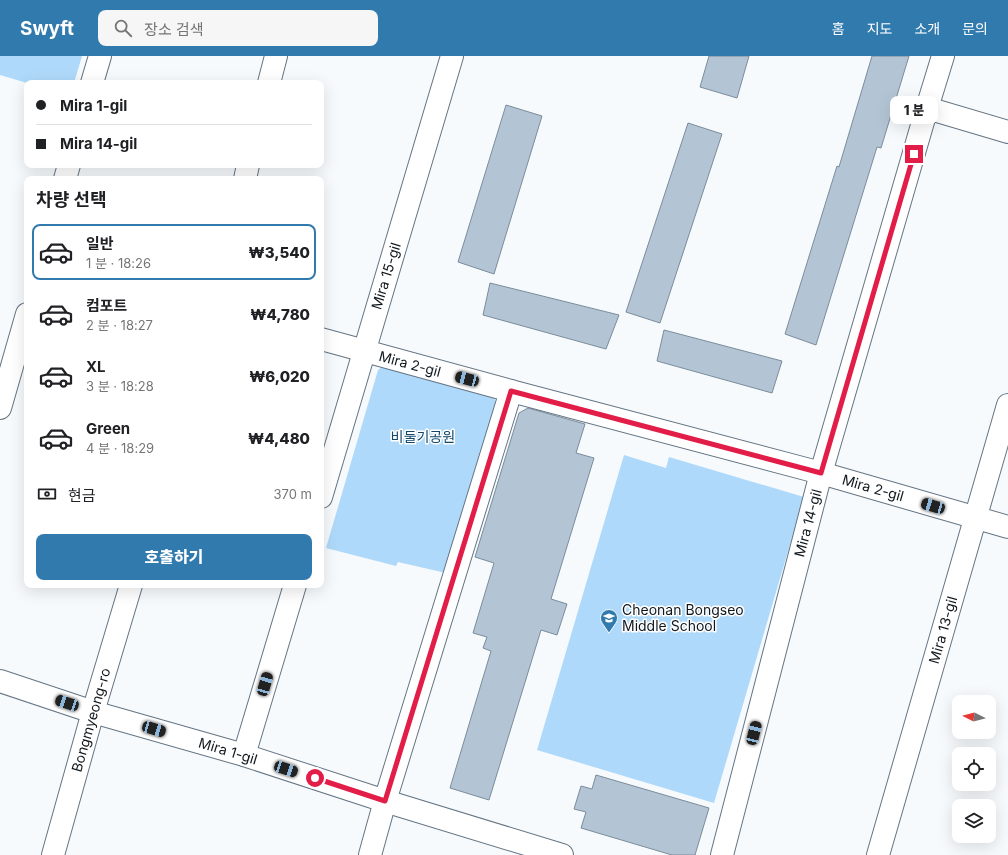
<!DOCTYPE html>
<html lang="ko">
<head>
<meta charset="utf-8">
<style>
  body { margin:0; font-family:Inter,"Noto Sans KR",sans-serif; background:#f6f6f6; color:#202124; height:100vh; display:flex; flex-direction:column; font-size:15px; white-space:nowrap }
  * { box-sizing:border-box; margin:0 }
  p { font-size:13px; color:#757577 }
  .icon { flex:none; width:22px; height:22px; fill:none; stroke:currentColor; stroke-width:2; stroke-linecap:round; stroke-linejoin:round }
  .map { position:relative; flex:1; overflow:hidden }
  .drawer { position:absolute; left:24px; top:120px; width:300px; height:412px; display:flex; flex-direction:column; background:#fff; border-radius:8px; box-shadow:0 4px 16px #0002 }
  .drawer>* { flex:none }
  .guide { position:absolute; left:24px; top:24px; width:300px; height:88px; border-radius:8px; box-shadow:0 4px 16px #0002; display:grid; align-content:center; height:88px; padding:0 12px; background:#fff }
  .needle { width:26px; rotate:276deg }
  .fabs { position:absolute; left:952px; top:639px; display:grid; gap:8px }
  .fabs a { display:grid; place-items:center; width:44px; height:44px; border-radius:8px; background:#fff; box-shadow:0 4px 16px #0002; font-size:20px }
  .end { position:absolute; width:18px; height:18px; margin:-9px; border:5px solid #e11d48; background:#fff; box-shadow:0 0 0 2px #fff }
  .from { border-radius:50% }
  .bubble { position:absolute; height:28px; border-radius:8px; background:#fff; box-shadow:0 4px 16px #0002; font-size:13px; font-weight:800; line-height:28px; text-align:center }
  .car { position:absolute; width:12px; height:24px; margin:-12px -6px; border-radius:5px; box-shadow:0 0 3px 1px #0007; background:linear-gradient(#222 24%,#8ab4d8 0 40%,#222 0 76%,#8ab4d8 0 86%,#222 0) }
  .guide b { display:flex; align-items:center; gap:14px; height:38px; font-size:15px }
  .guide b+b { border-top:1px solid #e0e0e0 }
  .guide i { width:10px; height:10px; background:#202124 }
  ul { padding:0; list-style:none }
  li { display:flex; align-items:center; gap:12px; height:56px; margin:0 8px 6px; padding:0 4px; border:2px solid transparent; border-radius:8px }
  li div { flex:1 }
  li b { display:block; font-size:15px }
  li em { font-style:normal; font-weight:800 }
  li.active { border-color:#317aae }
  li>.icon { width:36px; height:36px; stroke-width:1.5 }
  h2 { padding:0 12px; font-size:18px; line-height:48px }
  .pay { display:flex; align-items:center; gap:10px; height:44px; padding:0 12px; font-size:15px }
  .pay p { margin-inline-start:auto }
  .primary-button { display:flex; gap:8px; margin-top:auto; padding:8px 12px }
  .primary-button a { flex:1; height:46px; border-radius:8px; background:#317aae; color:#fff; font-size:16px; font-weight:800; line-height:46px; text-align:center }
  header { display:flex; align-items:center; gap:24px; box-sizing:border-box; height:56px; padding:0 20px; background:#317aae; color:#fff }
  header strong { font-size:19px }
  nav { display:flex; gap:22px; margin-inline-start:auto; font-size:14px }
  .search { width:280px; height:36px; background:#f6f6f6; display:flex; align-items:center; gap:10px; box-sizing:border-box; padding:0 14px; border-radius:8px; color:#757577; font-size:15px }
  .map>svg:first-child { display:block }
  .green { fill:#afd9fa }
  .building { fill:#b3c5d5; stroke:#7a8c9a }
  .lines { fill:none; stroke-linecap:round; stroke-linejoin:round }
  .minor-casing { stroke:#647584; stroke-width:24 }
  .minor { stroke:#fff; stroke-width:22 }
  .route { stroke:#e11d48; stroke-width:5 }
  .labels { text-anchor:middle; stroke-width:3; stroke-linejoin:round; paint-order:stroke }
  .street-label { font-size:14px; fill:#11181d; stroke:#fff }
  .park-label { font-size:14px; fill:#12486c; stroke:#fff }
  .poi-label { font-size:14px; fill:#11181d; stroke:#fff; text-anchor:start }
</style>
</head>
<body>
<header>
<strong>Swyft</strong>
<div class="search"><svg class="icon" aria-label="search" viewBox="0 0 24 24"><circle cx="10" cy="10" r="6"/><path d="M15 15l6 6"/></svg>장소 검색</div>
<nav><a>홈</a><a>지도</a><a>소개</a><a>문의</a></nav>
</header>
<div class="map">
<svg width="1008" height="799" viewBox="0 0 1008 799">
  <rect width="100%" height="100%" fill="#f6fafd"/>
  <g class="green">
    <path d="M0,0H82L74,27H27L0,19Z"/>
    <path d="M388,306L491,336L497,348L446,517L398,506L396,510L326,492L378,314Z"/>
    <path d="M624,399L666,412L669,401L804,441L714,747L537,694Z"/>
  </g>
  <g class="building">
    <path d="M709,0H749L737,42L700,31Z"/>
    <path d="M872,0H909L881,92L877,91L816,289L785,278L837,110L839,111Z"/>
    <path d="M506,49L542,60L494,218L458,206Z"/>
    <path d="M688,67L722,78L660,267L626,256Z"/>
    <path d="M490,227L619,259L606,293L483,259Z"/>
    <path d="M664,274L782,305L772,337L657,305Z"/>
    <path d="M528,352L585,368L576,397L594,402L551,543L567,548L557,579L541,574L489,744L450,732L491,595L483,592L487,581L473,577L494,507L475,501L519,357Z"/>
    <path d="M596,719L709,752L695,799H672L581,772L586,756L574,753L581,730L592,733Z"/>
  </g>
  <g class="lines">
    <defs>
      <g id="minor">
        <path d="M92,27L100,0"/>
        <path d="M269,27L276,0"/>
        <path d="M927,52L1008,76"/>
        <path d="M65,123L69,109"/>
        <path d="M245,123L248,109"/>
        <path d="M321,283L511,335L821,417L1008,471"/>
        <path d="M0,352L27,258"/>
        <path d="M321,441L452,0"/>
        <path d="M0,625L93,656L244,699L385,745L562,799"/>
        <path d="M244,699L295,529"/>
        <path d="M53,799L93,656L131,529"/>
        <path d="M370,799L385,745L511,335"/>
        <path d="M722,799L821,417L927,52L943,0"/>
        <path d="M878,799L1008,349"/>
      </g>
    </defs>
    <use href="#minor" class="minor-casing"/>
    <use href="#minor" class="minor"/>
  </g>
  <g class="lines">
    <path class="route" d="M315,722L385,745L511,335L821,417L914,98"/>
  </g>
  <defs>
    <symbol id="school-pin" viewBox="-11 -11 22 30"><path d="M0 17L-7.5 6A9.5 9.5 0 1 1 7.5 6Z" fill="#317aae" stroke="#fff"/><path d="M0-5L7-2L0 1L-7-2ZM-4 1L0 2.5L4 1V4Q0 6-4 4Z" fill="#fff"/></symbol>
  </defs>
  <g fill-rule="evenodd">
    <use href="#school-pin" x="599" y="552" width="20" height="27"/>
  </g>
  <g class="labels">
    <g class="street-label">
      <text transform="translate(386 220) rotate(-73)" y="5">Mira 15-gil</text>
      <text transform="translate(410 308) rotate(15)" y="5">Mira 2-gil</text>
      <text transform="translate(873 432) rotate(16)" y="5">Mira 2-gil</text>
      <text transform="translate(808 467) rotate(-75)" y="5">Mira 14-gil</text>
      <text transform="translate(943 574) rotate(-74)" y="5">Mira 13-gil</text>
      <text transform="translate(91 664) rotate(-74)" y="5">Bongmyeong-ro</text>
      <text transform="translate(228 695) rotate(17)" y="5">Mira 1-gil</text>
    </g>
    <g class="park-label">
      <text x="423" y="386">비둘기공원</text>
    </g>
    <g class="poi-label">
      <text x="622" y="559">Cheonan Bongseo<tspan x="622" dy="16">Middle School</tspan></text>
    </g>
  </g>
</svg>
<div class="fabs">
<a><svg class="needle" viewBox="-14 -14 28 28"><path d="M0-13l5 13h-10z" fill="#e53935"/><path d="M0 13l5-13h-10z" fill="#757577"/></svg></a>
<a><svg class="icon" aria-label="locate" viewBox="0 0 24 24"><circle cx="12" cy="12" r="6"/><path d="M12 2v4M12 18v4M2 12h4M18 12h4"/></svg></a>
<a><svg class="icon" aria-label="layers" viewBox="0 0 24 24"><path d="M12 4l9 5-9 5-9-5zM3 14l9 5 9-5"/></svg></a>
</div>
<i class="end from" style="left:315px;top:722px"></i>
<i class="end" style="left:914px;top:98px"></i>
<div class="bubble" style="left:890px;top:40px;width:48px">1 분</div>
<i class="car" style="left:467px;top:323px;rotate:285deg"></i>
<i class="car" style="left:933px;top:450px;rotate:286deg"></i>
<i class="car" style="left:265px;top:628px;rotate:16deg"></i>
<i class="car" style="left:67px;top:647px;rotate:288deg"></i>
<i class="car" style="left:154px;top:673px;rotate:106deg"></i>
<i class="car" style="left:754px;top:677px;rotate:14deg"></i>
<i class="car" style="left:286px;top:713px;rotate:108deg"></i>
<div class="guide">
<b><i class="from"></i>Mira 1-gil</b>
<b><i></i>Mira 14-gil</b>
</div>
<section class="drawer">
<h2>차량 선택</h2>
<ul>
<li class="active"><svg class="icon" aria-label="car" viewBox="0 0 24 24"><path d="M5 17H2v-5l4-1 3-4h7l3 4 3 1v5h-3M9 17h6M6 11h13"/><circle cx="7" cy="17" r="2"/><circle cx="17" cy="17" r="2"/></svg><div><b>일반</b><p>1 분 · 18:26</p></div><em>₩3,540</em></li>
<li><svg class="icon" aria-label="car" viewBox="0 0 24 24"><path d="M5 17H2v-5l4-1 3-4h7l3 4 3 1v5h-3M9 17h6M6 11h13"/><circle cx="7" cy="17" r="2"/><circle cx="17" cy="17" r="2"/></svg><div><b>컴포트</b><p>2 분 · 18:27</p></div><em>₩4,780</em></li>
<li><svg class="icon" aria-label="car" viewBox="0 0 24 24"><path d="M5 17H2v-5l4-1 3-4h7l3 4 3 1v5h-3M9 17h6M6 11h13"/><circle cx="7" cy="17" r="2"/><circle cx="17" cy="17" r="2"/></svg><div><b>XL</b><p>3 분 · 18:28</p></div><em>₩6,020</em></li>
<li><svg class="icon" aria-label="car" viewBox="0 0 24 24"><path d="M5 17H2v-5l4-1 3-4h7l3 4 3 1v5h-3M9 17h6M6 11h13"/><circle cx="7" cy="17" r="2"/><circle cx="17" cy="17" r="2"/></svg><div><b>Green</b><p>4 분 · 18:29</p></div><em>₩4,480</em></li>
</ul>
<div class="pay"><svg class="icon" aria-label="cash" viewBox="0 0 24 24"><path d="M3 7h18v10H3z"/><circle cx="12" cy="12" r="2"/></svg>현금<p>370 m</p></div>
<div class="primary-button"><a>호출하기</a></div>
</section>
</div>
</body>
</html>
